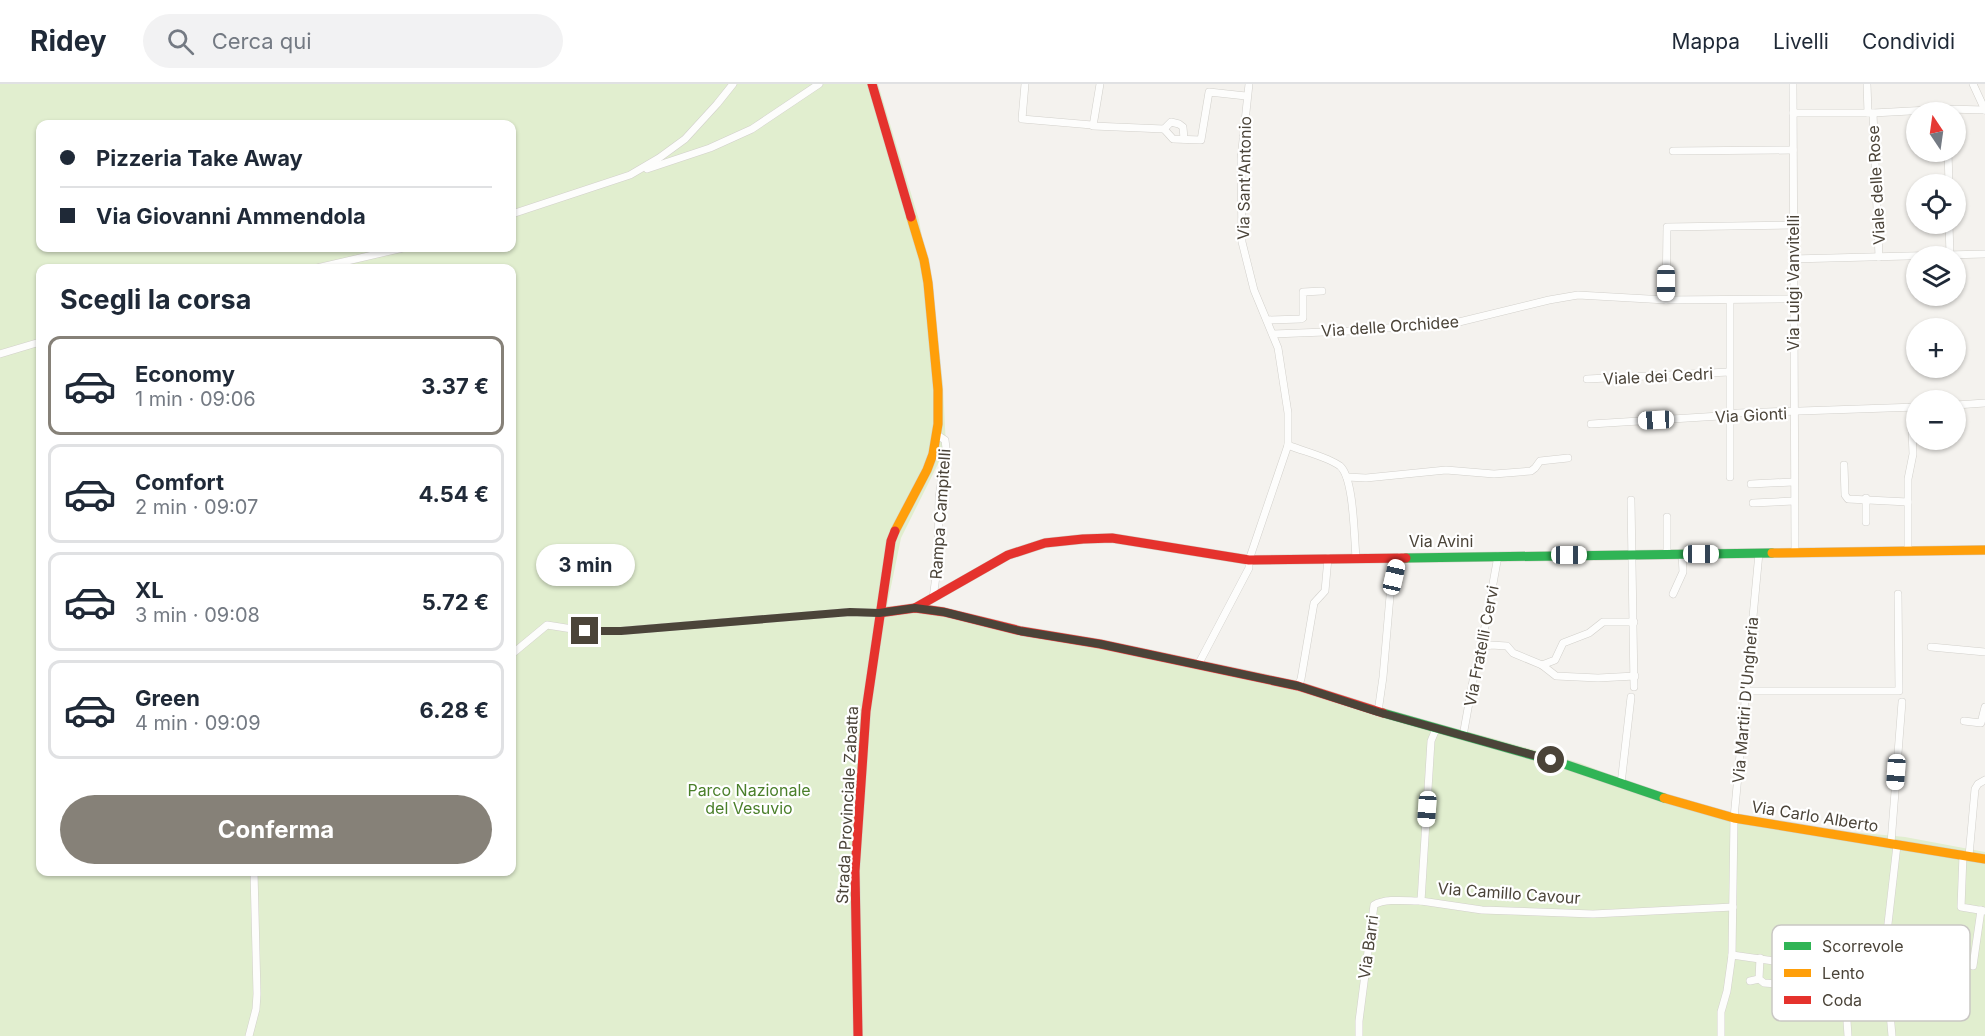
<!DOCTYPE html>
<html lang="it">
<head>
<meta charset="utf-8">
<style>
  body { margin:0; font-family:Inter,sans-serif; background:#f2f2f3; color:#1f2937; height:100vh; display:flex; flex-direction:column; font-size:22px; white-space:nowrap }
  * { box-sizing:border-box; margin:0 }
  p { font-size:20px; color:#747a83 }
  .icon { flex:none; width:33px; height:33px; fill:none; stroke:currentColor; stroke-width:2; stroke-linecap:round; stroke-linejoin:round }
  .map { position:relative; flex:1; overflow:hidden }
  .sheet { position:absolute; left:36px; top:180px; width:480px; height:612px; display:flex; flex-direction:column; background:#fff; border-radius:12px; box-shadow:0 2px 4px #0004 }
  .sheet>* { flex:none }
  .guide { position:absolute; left:36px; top:36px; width:480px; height:132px; border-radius:12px; box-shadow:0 2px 4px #0004; display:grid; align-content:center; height:132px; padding:0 24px; background:#fff }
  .needle { width:39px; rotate:347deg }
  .fabs { position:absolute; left:1906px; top:18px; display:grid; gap:12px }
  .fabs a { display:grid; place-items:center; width:60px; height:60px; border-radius:50%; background:#fff; box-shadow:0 2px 4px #0004; font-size:30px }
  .end { position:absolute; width:27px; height:27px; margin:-14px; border:8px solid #4b4439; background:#fff; box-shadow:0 0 0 3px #fff }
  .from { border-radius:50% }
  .bubble { position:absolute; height:42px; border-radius:21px; background:#fff; box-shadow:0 2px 4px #0004; font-size:20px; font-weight:700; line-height:42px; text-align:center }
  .car { position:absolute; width:18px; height:36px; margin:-18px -9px; border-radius:8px; box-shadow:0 0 4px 2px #0007; background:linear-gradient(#fff 24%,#345 0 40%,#fff 0 76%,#345 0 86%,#fff 0) }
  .guide b { display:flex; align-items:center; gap:21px; height:57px; font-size:22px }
  .guide b+b { border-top:2px solid #e0e1e3 }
  .guide i { width:15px; height:15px; background:#1f2937 }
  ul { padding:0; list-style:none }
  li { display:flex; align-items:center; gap:18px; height:99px; margin:0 12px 9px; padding:0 12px; border:3px solid #e0e1e3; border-radius:12px }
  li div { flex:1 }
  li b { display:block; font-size:22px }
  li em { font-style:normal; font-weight:700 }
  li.selected { border-color:#868178 }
  li>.icon { width:54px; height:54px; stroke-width:1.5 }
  h2 { padding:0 24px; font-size:27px; line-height:72px }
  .action { display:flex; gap:12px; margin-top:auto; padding:12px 24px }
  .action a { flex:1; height:69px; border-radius:36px; background:#868178; color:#fff; font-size:24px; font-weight:700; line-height:69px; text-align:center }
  header { display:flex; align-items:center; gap:36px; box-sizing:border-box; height:84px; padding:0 30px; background:#fff; border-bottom:2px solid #e0e1e3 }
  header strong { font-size:28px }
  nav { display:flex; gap:33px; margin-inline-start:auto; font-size:21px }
  .search { width:420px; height:54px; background:#f2f2f3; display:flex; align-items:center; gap:15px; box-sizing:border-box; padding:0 21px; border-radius:33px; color:#747a83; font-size:22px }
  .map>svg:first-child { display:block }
  .green { fill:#e1eecf; fill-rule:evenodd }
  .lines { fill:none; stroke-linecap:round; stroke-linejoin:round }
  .street-casing { stroke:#d2d0cb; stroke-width:8 }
  .fast-casing { stroke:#d3cfc5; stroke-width:10 }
  .slow-casing { stroke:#d3cfc5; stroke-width:10 }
  .jam-casing { stroke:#d3cfc5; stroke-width:10 }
  .street { stroke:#fdfdfc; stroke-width:7 }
  .fast { stroke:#30b455; stroke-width:9 }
  .slow { stroke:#ff9f0a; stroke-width:9 }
  .jam { stroke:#e5322d; stroke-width:9 }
  .route { stroke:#4b4439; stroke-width:8 }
  .labels { text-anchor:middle; stroke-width:4.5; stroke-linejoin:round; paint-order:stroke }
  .street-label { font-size:16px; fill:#4b4439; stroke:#fff }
  .park-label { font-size:16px; fill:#4a7f2a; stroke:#fff }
  .key { fill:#fff; stroke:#c9c7c4; stroke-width:1.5 }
  .key-label { font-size:16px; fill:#4b4439 }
</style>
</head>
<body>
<header>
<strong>Ridey</strong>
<div class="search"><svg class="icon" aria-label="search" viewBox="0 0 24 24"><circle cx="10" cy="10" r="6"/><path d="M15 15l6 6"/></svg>Cerca qui</div>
<nav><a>Mappa</a><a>Livelli</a><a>Condividi</a></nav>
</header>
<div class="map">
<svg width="1985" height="952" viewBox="0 0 1985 952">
  <rect width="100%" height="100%" fill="#f4f2ee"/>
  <path class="green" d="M0,0H878L919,136L934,221L943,301L946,364L901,454L887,522L937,524L986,537L1135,564L1492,654L1580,679L1652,707L1730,730L1842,747L1905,753L1985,768V952H0ZM40,40H512V164H40ZM40,184H512V788H40Z"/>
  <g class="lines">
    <defs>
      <g id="street">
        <path d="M1025,0L1022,35L1092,41"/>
        <path d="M1100,0L1093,42L1164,45L1171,38L1179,40L1183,43L1184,55"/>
        <path d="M1793,0L1795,468"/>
        <path d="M1867,0L1868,29"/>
        <path d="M1973,0L1985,26"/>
        <path d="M1793,29H1873L1947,25L1985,26"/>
        <path d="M1873,29L1879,173"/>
        <path d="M1164,45L1173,55L1201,56L1209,8L1246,12"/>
        <path d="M1673,67L1793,66"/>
        <path d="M1948,68L1949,100"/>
        <path d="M647,85L710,64L752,45L819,0"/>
        <path d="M512,130L630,91L659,74L685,55L717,20L733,0"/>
        <path d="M1949,140L1950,171"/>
        <path d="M1792,175L1985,170"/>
        <path d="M317,184L403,164"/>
        <path d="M1666,216L1667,143L1792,141"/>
        <path d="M1267,236L1301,235L1303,234V208L1322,207"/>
        <path d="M1273,250L1351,247L1459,238L1549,216L1578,211L1666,216L1792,215"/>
        <path d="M0,270L40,258"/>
        <path d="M1587,295L1729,288"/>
        <path d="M1956,321L1985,319"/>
        <path d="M1591,340L1720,332L1738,329L1917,323"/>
        <path d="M1288,361C1302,367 1328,373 1340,382C1354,394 1354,453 1356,473"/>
        <path d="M1844,381L1845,411L1848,415L1908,418"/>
        <path d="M1347,393L1366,394L1446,386L1494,390L1531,387L1535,384L1540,377L1568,374"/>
        <path d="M1730,393V216"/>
        <path d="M1751,400L1793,398"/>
        <path d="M1866,414V438"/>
        <path d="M1631,416L1634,603"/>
        <path d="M1753,419L1794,417"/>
        <path d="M1908,467V395L1913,370L1911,323"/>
        <path d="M1667,470V433"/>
        <path d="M1673,510L1683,488L1682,470"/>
        <path d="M933,514L938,478L939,414L946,364L945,356L937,351"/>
        <path d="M1931,563L1985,568"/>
        <path d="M1480,564L1491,561L1507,562L1513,569L1542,581L1556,592L1598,594L1635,592"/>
        <path d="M512,570L547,541L585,547H620L850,528L879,529"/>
        <path d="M1198,581L1249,484V476L1288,361V329L1278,264L1254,206L1242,158L1241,75L1249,0"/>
        <path d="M1542,581L1555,576L1563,559L1589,549L1603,538H1634"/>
        <path d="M1298,602L1301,595L1314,519L1325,507L1328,474"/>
        <path d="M1747,607H1899L1898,510"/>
        <path d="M1378,628L1383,593L1390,512L1399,473"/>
        <path d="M1964,637L1981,639L1985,623"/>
        <path d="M1436,645L1431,657L1421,817L1482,826L1593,830L1733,823"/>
        <path d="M1463,652L1474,591L1486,538L1498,472"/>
        <path d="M1621,700L1631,613"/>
        <path d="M1891,759L1902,618"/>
        <path d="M1963,771L1961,823L1985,827"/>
        <path d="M1969,772L1975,705L1978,700L1985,696"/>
        <path d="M1885,866L1897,761"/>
        <path d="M1732,871L1844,887L1847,929"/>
        <path d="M1760,874L1759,895L1764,899L1777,900L1779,908L1778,914"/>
        <path d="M1973,882L1981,826"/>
        <path d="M1750,897L1759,895"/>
        <path d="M1845,898L1884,902"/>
        <path d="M1890,929L1892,952"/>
        <path d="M1847,937L1848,952"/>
        <path d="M249,952L256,925L257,910L254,788"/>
        <path d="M1359,952V937L1374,821C1386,814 1407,817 1421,817"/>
        <path d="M1721,952V928L1727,907L1732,871L1734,734L1759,469"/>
      </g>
      <g id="fast">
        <path d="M1406,474L1772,469"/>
        <path d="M1383,629L1567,681L1664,714"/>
      </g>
      <g id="slow">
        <path d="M895,447L927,386L933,370L938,340V306L928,199L924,176L911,133"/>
        <path d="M1772,469L1985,466"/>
        <path d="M1664,714L1734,734L1985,775"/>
      </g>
      <g id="jam">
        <path d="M872,0L911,133"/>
        <path d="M915,524L1008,471L1045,459L1083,455L1112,454L1249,476L1406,474"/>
        <path d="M879,529L915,524L944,528L1021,547L1100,560L1298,602L1383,629"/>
        <path d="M858,952L855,787L866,627L891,457L895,447"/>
      </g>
    </defs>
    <use href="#street" class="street-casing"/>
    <use href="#fast" class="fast-casing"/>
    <use href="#slow" class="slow-casing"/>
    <use href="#jam" class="jam-casing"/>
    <use href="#street" class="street"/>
    <use href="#fast" class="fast"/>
    <use href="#slow" class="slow"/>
    <use href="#jam" class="jam"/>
  </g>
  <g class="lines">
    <path class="route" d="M585,547H621L850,528L879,529L915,524L944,528L1020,547L1100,560L1298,602L1378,628L1551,676"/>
  </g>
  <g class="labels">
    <g class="street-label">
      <text transform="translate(1244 94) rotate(-89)" y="6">Via Sant'Antonio</text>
      <text transform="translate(1876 101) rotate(-93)" y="6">Viale delle Rose</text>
      <text transform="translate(1793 199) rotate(-90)" y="6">Via Luigi Vanvitelli</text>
      <text transform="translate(1390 242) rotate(-4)" y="6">Via delle Orchidee</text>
      <text transform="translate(1658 292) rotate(-3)" y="6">Viale dei Cedri</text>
      <text transform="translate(1751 331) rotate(-3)" y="6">Via Gionti</text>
      <text transform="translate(940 430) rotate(-86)" y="6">Rampa Campitelli</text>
      <text x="1441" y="463">Via Avini</text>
      <text transform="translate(1481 562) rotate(-79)" y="6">Via Fratelli Cervi</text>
      <text transform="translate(1745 616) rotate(-85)" y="6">Via Martiri D'Ungheria</text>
      <text transform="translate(847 721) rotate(-87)" y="6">Strada Provinciale Zabatta</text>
      <text transform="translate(1815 732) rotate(9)" y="6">Via Carlo Alberto</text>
      <text transform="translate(1509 809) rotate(4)" y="6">Via Camillo Cavour</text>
      <text transform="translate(1368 863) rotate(-82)" y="6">Via Barri</text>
    </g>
    <g class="park-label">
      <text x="749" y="712">Parco Nazionale<tspan x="749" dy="18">del Vesuvio</tspan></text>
    </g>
  </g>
  <rect x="1772" y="841" width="198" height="96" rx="9" class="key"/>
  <rect x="1784" y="858" width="27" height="8" fill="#30b455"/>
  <rect x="1784" y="885" width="27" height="8" fill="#ff9f0a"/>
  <rect x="1784" y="912" width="27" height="8" fill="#e5322d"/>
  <g class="key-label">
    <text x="1822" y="868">Scorrevole</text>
    <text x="1822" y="895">Lento</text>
    <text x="1822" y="922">Coda</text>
  </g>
</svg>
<div class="fabs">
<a><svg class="needle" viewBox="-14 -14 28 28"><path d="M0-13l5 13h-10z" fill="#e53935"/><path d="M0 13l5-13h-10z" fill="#747a83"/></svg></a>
<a><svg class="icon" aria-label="locate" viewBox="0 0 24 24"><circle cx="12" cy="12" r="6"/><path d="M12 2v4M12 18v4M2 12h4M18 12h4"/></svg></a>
<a><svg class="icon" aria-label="layers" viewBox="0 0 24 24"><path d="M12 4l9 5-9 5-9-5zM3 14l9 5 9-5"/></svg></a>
<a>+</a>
<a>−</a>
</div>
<i class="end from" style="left:1551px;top:676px"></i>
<i class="end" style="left:585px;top:547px"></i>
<div class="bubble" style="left:536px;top:460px;width:99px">3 min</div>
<i class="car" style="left:1666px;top:199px;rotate:180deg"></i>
<i class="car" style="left:1656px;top:336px;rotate:267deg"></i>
<i class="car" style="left:1701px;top:470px;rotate:90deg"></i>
<i class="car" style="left:1569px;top:471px;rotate:90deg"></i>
<i class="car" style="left:1394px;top:493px;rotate:13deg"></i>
<i class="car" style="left:1896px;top:688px;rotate:184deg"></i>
<i class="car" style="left:1427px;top:725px;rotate:184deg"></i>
<div class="guide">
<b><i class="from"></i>Pizzeria Take Away</b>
<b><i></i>Via Giovanni Ammendola</b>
</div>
<section class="sheet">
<h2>Scegli la corsa</h2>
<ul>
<li class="selected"><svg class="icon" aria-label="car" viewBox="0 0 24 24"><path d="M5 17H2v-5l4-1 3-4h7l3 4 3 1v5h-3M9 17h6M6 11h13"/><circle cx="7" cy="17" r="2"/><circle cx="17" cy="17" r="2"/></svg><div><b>Economy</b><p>1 min · 09:06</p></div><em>3.37 €</em></li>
<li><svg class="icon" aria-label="car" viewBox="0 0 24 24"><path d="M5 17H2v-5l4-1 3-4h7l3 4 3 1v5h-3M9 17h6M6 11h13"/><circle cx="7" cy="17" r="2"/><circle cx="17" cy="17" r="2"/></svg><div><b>Comfort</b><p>2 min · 09:07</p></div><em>4.54 €</em></li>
<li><svg class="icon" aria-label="car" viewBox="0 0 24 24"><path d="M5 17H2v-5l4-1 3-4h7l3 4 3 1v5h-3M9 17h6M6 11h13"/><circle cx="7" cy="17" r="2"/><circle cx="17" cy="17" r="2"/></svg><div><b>XL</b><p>3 min · 09:08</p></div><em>5.72 €</em></li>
<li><svg class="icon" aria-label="car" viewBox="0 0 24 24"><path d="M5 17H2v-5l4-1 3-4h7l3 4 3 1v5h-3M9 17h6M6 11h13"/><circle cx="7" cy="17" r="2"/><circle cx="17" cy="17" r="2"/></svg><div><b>Green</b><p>4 min · 09:09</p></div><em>6.28 €</em></li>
</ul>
<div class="action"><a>Conferma</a></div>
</section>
</div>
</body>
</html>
